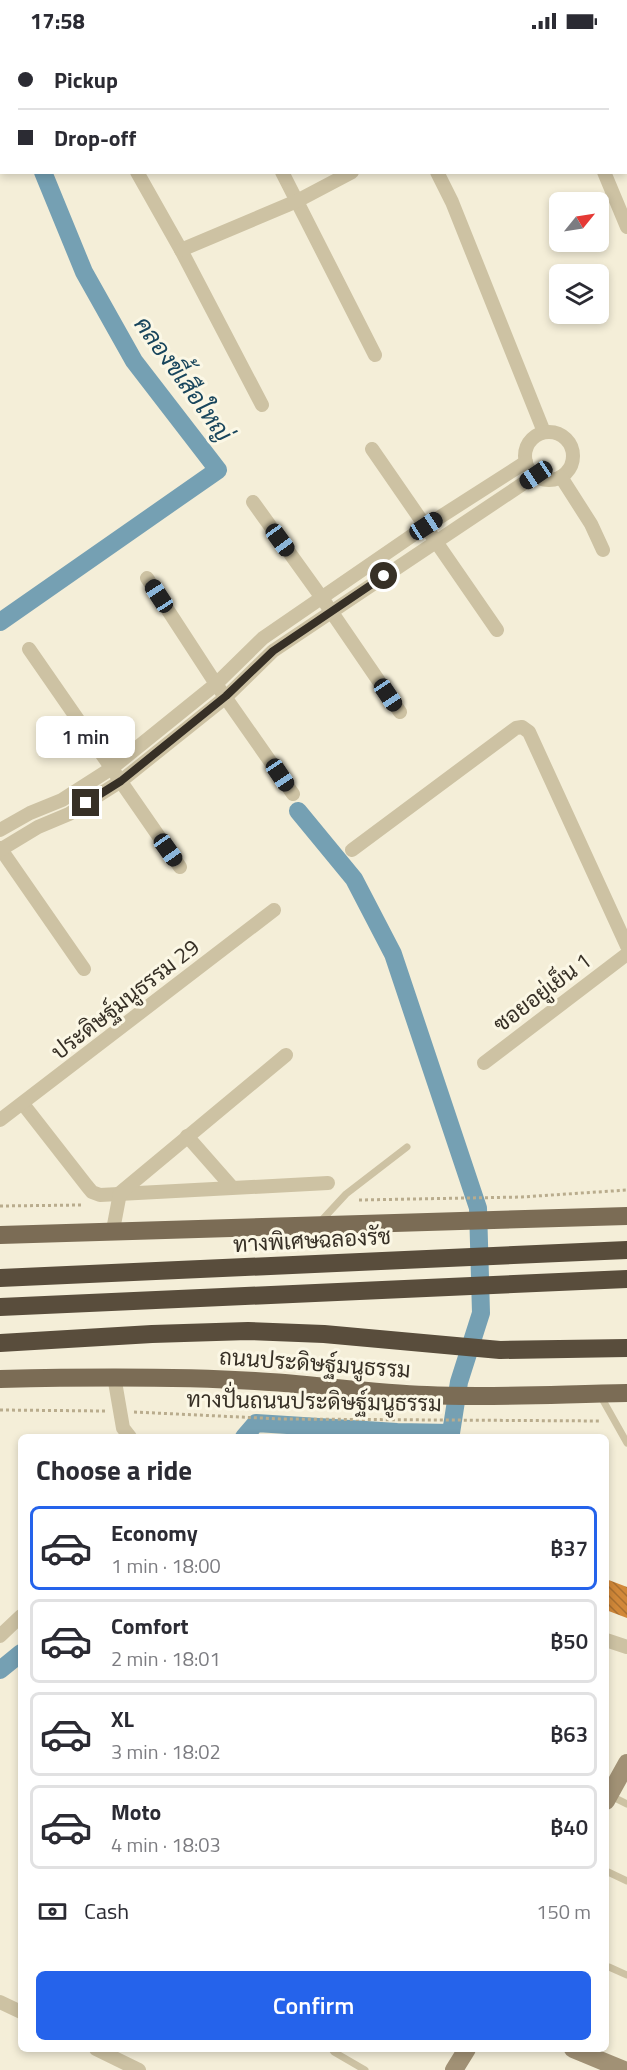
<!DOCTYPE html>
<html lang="en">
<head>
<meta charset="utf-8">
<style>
  body { margin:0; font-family:"Titillium Web",Sarabun,sans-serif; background:#f2f2f3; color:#2b2b33; height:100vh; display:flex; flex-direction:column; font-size:22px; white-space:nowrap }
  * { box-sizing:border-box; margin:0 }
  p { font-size:20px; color:#7c7c81 }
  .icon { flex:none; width:33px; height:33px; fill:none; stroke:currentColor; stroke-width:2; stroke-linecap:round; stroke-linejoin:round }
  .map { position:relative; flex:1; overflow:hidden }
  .drawer { position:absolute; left:18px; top:1392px; width:591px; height:618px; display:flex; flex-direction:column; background:#fff; border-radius:9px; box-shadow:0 3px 9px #0003 }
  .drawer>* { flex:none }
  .hud { position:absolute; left:0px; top:0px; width:627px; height:132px; box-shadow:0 3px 9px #0003; display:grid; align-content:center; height:132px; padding:0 18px; background:#fff }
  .needle { width:39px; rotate:60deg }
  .controls { position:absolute; left:549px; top:150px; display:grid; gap:12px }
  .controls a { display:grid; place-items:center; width:60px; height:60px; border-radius:9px; background:#fff; box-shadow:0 3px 9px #0003; font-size:30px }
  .end { position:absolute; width:27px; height:27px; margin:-14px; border:8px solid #373026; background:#fff; box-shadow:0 0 0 3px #fff }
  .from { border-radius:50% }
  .bubble { position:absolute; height:42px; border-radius:9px; background:#fff; box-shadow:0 3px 9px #0003; font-size:20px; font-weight:600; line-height:42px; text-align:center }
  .car { position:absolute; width:18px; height:36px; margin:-18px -9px; border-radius:8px; box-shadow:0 0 4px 2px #0007; background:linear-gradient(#222 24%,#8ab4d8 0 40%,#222 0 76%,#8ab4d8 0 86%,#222 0) }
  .hud b { display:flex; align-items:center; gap:21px; height:57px; font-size:22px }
  .hud b+b { border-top:2px solid #e1e1e2 }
  .hud i { width:15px; height:15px; background:#2b2b33 }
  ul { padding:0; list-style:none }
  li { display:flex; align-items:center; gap:18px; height:84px; margin:0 12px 9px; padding:0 6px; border:3px solid #e1e1e2; border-radius:9px }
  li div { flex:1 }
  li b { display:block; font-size:22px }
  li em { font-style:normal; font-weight:600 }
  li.active { border-color:#2563eb }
  li>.icon { width:54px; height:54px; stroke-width:1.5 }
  h2 { padding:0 18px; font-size:27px; line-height:72px }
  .pay { display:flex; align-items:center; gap:15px; height:66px; padding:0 18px; font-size:22px }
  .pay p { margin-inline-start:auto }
  .cta { display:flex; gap:12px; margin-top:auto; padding:12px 18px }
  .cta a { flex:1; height:69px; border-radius:9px; background:#2563eb; color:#fff; font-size:24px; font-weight:600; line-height:69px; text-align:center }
  .status { display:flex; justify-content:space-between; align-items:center; height:42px; padding:0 30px; background:#fff; direction:ltr }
  .status svg { height:16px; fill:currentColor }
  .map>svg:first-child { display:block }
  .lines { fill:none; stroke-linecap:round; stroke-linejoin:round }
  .canal { stroke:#75a0b3; stroke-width:18 }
  .building { fill:url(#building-back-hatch) }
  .path { stroke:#b9ac8d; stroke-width:3; stroke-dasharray:3 3; stroke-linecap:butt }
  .lane { stroke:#cdc2a3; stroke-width:7 }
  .street { stroke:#cdc2a3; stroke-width:14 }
  .secondary { stroke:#a19175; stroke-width:18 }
  .primary { stroke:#7b6c55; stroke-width:18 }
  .highway { stroke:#594d3c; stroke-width:18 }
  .route { stroke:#373026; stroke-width:8 }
  .labels { text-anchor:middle; stroke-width:6; stroke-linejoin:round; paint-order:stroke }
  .street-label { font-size:22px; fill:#373026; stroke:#fbf7e5 }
  .water-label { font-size:24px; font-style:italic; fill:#18455c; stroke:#fbf7e5 }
</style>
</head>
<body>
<div class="status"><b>17:58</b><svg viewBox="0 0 49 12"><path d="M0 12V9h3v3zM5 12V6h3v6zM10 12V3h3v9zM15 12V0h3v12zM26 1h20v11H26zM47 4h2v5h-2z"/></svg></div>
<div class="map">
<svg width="627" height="2028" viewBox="0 0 627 2028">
  <defs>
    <pattern id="building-back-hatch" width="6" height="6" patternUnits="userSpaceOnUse" patternTransform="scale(1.5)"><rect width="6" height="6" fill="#d18839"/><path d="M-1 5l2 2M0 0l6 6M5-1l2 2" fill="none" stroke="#aa7030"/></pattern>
  </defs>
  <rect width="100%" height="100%" fill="#f4eed8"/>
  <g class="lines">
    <g class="canal">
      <path d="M96,2L97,0"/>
      <path d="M0,580L218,428L134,319L84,230L43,130"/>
      <path d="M244,1395L256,1381L397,1390L451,1391L459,1340L481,1271L478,1166L393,912L354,837L298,769"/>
      <path d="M0,1628L21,1611"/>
    </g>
  </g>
  <path class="building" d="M606,1537L627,1545V1576L606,1568Z"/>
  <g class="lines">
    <g class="path">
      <path d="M359,1158L522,1155L627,1148"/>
      <path d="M0,1164L82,1163"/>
      <path d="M0,1368L106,1369"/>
      <path d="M134,1370L282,1377L601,1379"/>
    </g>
    <g class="lane">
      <path d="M321,1179L346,1152L407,1105"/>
      <path d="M600,1353L627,1401"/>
      <path d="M609,1753L627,1762"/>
      <path d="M606,1829L627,1839"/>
      <path d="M609,1925L627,1933"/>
      <path d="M332,2007L334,2010L365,2028"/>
    </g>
    <g class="street">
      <path d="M211,0L212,2"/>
      <path d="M364,0L365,2"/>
      <path d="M532,2L534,0"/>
      <path d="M0,88L2,89"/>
      <path d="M137,130L181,208L262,363"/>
      <path d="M282,130L375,313"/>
      <path d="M437,130L452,160L544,390"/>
      <path d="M604,130L627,185"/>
      <path d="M181,208L297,159L352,130"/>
      <circle cx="549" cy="414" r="24"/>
      <path d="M372,407L497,588"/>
      <path d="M561,435L591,482L603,508"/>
      <path d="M253,460L322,556L400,670"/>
      <path d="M147,536L216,642L293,752"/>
      <path d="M29,607L180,825"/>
      <path d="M0,788L30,771L62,758L112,726L216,642L263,596L426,484L526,420"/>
      <path d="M0,806L84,927"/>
      <path d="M0,808L38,785L69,772L121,739L226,655L273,609L536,433"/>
      <path d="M352,808L516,686L522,685L529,690L627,904"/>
      <path d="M484,1021L627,912"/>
      <path d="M23,1062L87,1144L92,1150L100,1153L328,1141"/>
      <path d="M0,1078L274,868"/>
      <path d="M187,1094L231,1144"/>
      <path d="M113,1188L120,1151L286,1013"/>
      <path d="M114,1334L123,1386L130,1395"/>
      <path d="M0,1594L21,1574"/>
      <path d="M606,1598L627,1605"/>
      <path d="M0,1960L21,1970"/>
      <path d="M96,2007L139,2028"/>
    </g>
    <g class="secondary">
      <path d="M606,1759L627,1721"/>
      <path d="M573,2007L624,2028"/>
      <path d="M454,2028L467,2007"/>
    </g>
    <g class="primary">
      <path d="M0,1193L627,1174"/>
      <path d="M0,1337C85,1335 170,1334 255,1339C312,1342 369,1351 427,1353C493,1356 560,1352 627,1351"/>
    </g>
    <g class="highway">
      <path d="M0,1236L627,1208"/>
      <path d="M0,1265L627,1237"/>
      <path d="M0,1301L152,1292L248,1289L324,1292L500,1308L627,1306"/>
    </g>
  </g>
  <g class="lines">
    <path class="route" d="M86,761L121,739L226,654L273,609L384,534"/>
  </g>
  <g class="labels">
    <g class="street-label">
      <text transform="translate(542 950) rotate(-37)" y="8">ซอยอยู่เย็น 1</text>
      <text transform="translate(125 957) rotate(-38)" y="8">ประดิษฐ์มนูธรรม 29</text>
      <text transform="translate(312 1198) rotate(-3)" y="8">ทางพิเศษฉลองรัช</text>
      <text transform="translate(315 1321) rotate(4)" y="8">ถนนประดิษฐ์มนูธรรม</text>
      <text transform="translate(314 1359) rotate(1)" y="8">ทางปั่นถนนประดิษฐ์มนูธรรม</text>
    </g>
    <g class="water-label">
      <text transform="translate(183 337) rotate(54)" y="8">คลองขี้เสือใหญ่</text>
    </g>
  </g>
</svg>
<div class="controls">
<a><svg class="needle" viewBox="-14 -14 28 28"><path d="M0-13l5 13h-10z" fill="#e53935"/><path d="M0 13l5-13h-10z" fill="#7c7c81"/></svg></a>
<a><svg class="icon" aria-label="layers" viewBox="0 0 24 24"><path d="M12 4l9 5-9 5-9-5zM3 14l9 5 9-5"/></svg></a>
</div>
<i class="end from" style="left:384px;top:534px"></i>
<i class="end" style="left:86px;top:761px"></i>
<div class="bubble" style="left:36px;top:674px;width:99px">1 min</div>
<i class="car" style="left:536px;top:433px;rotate:236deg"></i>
<i class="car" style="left:426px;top:484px;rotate:57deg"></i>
<i class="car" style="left:280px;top:498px;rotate:144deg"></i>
<i class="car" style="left:159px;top:554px;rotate:327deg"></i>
<i class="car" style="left:388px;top:653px;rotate:146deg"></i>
<i class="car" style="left:280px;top:733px;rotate:146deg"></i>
<i class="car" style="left:168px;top:808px;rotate:145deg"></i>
<div class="hud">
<b><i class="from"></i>Pickup</b>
<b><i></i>Drop-off</b>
</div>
<section class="drawer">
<h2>Choose a ride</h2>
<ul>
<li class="active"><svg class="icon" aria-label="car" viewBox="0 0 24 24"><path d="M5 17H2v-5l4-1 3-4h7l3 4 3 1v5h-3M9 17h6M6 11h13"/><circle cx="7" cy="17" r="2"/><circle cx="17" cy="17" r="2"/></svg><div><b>Economy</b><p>1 min · 18:00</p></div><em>฿37</em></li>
<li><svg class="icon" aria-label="car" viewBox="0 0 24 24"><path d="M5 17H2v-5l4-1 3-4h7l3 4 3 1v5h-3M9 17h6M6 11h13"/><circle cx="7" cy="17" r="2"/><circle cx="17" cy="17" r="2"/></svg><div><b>Comfort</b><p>2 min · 18:01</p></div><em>฿50</em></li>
<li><svg class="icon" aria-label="car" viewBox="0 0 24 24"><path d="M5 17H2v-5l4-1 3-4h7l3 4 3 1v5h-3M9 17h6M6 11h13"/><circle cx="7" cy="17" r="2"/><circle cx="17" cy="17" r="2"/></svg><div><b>XL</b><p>3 min · 18:02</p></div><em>฿63</em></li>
<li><svg class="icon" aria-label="car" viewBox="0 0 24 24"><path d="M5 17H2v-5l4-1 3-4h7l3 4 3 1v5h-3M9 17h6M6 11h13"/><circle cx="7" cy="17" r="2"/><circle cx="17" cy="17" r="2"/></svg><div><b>Moto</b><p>4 min · 18:03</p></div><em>฿40</em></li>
</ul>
<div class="pay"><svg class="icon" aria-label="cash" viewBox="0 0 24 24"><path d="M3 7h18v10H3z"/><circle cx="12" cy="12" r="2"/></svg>Cash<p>150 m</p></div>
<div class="cta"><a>Confirm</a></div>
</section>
</div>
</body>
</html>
